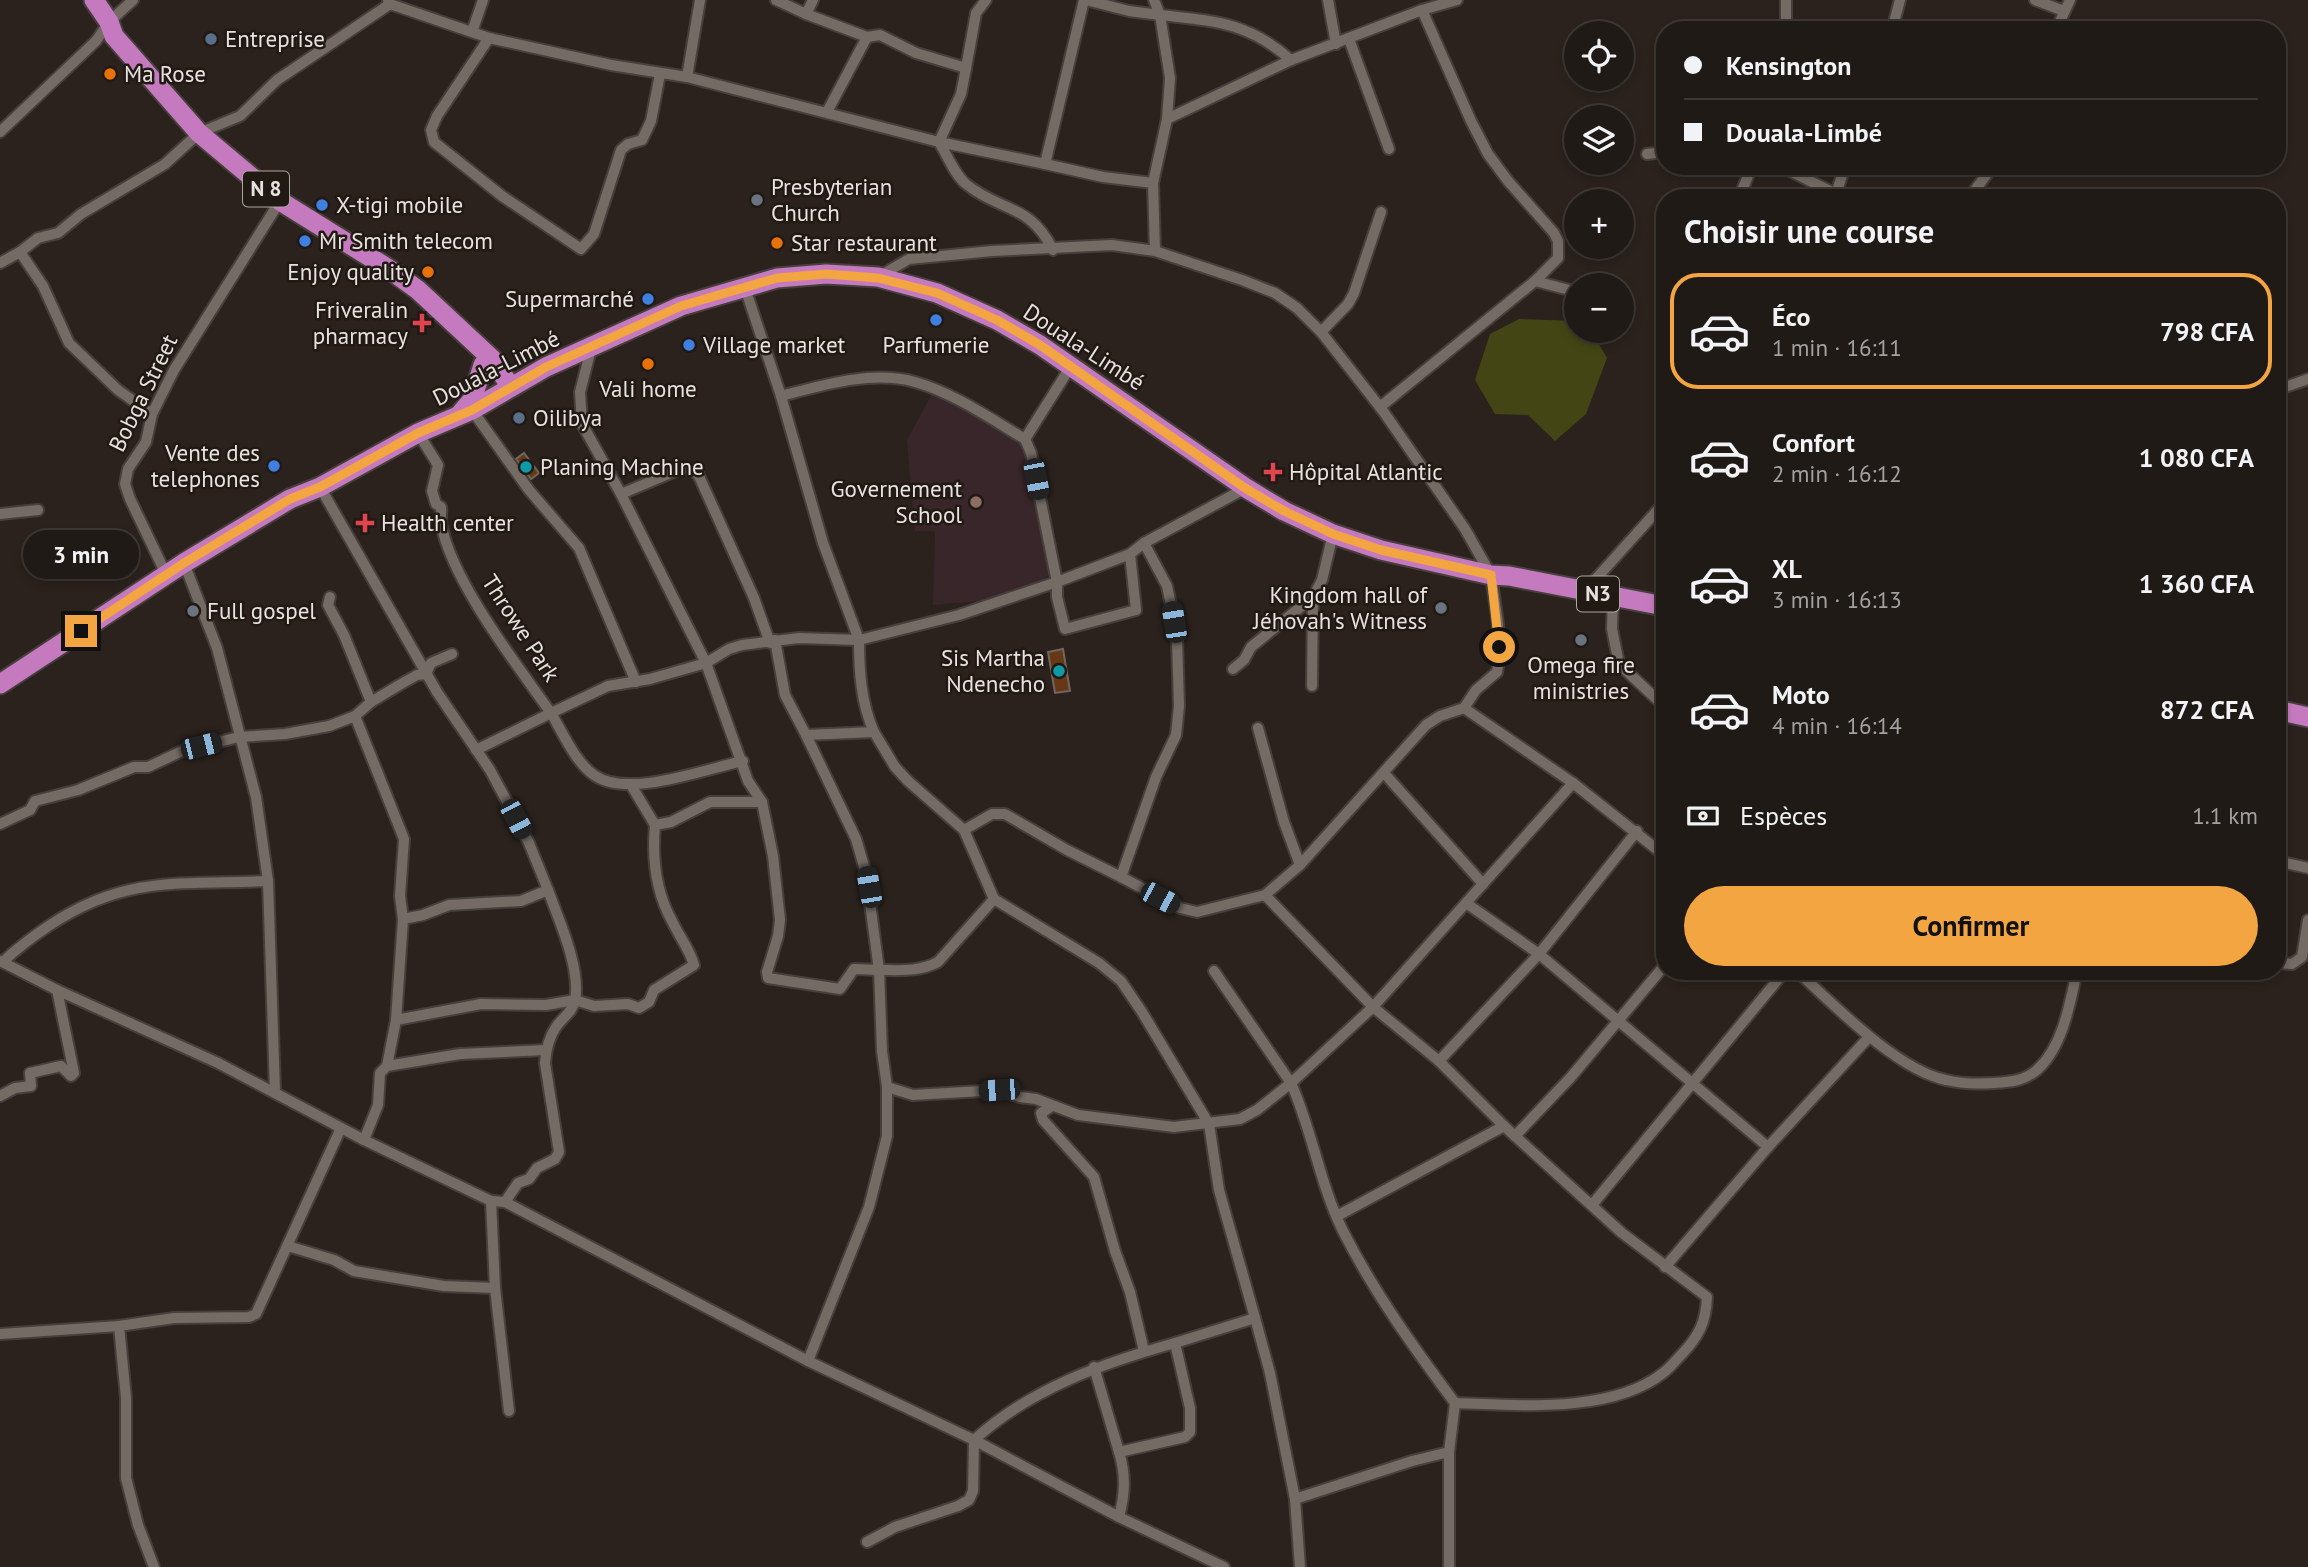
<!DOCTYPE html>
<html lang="fr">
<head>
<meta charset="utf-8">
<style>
  body { margin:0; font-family:"PT Sans",sans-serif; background:#28231f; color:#f1f3f6; height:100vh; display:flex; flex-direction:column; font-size:26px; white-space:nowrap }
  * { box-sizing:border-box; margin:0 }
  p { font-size:23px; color:#a2a1a1 }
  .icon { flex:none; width:38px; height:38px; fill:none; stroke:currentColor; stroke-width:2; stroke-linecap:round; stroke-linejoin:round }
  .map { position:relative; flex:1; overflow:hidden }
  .panel { position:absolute; left:1656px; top:189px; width:630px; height:791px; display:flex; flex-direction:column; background:#201a16; border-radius:28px; box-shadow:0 4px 10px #0003,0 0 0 2px #3d3835 }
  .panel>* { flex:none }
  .banner { position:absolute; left:1656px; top:21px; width:630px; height:154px; border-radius:28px; box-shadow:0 4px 10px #0003,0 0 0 2px #3d3835; display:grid; align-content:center; height:154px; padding:0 28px; background:#201a16 }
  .buttons { position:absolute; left:1564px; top:21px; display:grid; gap:14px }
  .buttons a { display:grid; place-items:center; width:70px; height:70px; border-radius:50%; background:#201a16; box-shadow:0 4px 10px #0003,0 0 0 2px #3d3835; font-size:35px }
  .end { position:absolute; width:32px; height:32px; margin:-16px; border:9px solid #f2a540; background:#111; box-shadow:0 0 0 4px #111 }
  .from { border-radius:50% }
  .bubble { position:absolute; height:49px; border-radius:24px; background:#201a16; box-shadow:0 4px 10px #0003,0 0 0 2px #3d3835; font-size:23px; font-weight:800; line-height:49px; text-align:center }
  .car { position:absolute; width:21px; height:42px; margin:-21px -10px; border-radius:9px; box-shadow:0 0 5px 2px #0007; background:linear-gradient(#222 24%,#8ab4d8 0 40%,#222 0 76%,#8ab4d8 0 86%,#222 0) }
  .banner b { display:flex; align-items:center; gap:24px; height:66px; font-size:26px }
  .banner b+b { border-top:2px solid #3d3835 }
  .banner i { width:18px; height:18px; background:#f1f3f6 }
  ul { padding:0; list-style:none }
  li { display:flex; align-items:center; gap:21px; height:116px; margin:0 14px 10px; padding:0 14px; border:4px solid transparent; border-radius:28px }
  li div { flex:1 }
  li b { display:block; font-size:26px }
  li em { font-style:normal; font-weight:800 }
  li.active { border-color:#f2a540 }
  li>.icon { width:63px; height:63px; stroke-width:1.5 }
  h2 { padding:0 28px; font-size:32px; line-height:84px }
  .pay { display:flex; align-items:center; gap:18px; height:77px; padding:0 28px; font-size:26px }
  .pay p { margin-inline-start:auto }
  .button { display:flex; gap:14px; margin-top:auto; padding:14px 28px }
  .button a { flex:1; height:80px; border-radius:42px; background:#f2a540; color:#111; font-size:28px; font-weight:800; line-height:80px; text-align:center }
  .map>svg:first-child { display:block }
  .education { fill:#39262a }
  .green { fill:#434614 }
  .building { fill:#673817; stroke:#706660; stroke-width:2 }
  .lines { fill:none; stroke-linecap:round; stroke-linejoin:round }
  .minor-casing { stroke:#463f3b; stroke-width:14 }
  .trunk-casing { stroke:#463f3b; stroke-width:23 }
  .minor { stroke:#756b65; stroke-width:10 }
  .trunk { stroke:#c57ac0; stroke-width:19 }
  .route { stroke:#f2a540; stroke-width:9 }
  .service-dot { fill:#5c6f8a; stroke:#211914; stroke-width:2.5 }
  .food-dot { fill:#e8710a; stroke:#211914; stroke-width:2.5 }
  .worship-dot { fill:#6b7280; stroke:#211914; stroke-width:2.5 }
  .shop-dot { fill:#3f7fe0; stroke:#211914; stroke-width:2.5 }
  .health-dot { fill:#e0444e; stroke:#211914; stroke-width:2.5 }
  .culture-dot { fill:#0f9aa8; stroke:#211914; stroke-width:2.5 }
  .education-dot { fill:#8d6e63; stroke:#211914; stroke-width:2.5 }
  .labels { text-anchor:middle; stroke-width:5; stroke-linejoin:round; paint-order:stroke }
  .shield { fill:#211914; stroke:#aca6a1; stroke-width:2 }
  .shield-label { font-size:21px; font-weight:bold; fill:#e7e2de }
  .poi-label { font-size:23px; fill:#e7e2de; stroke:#211914; text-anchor:start }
  .street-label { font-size:23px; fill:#e7e2de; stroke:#211914 }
</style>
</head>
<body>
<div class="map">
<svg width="2308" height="1567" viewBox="0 0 2308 1567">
  <rect width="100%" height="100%" fill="#2b221d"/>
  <path class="education" d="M933,392L1024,438L1052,573L1034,585L978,601L933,605L935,531H915L907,440Z"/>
  <path class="green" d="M1519,319L1577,321V331H1591L1607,358L1586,414L1555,441L1528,415L1495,414L1475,380L1490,334Z"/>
  <g class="building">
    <path d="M524,453L539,473L531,479L516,459Z"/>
    <path d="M1063,649L1070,691L1055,693L1048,652Z"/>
  </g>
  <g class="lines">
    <defs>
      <g id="minor">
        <path d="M388,0L390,4L489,38L611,65L687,77L939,142C947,155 955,175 966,184C1000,212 1030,203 1053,250"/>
        <path d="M776,0L806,14L813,0"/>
        <path d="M1086,0L1129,11L1160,15"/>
        <path d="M1154,0L1160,15"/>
        <path d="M1328,0L1336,44"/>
        <path d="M2035,0L2064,11"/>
        <path d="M1422,10L1457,0"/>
        <path d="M806,14L867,37"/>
        <path d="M1786,30V0"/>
        <path d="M1892,30L1900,0"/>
        <path d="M2056,30L2070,0"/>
        <path d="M472,32L483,0"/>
        <path d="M489,38L437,116L431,130L434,142L502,196L581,249L594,234L621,150L628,144L642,140L651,121L660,74"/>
        <path d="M1349,39L1389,149"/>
        <path d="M966,68L976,13L986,0"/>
        <path d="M687,77L700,0"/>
        <path d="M827,112L867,37L880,35L916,53L966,68L961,94L939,142L1045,164L1084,0"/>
        <path d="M1167,119L1291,60L1422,10L1471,121L1488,154L1508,181L1554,233L1558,241V258L1535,281L1380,407"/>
        <path d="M0,132L96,41L109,22L133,0"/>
        <path d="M1647,154L1664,152"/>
        <path d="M1045,164L1103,177L1153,183"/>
        <path d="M1780,166L1836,194L1845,166"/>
        <path d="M1739,198L1752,166"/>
        <path d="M1969,198L1993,166"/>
        <path d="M1155,251L1153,183L1167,119L1170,78L1160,15C1214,21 1248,22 1291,60"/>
        <path d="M20,252L43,286L69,343L118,390L152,414"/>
        <path d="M0,263L20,252L38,238L58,233L81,214L165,164L199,133L240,116L277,80L390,4"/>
        <path d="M878,277L909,259L992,251L1112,245L1155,251L1242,280L1275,293L1297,308L1321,332L1383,411L1465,529L1491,575L1498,624L1499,660L1497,672L1476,690L1464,708L1440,716L1426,725L1300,865"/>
        <path d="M1535,281L1577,292"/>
        <path d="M1321,332L1348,304L1354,293L1381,212"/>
        <path d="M591,349L580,392L582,424L621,494L706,663L729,649L742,645L799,638L859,640L823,543L781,396L744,285"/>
        <path d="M2277,390L2308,379"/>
        <path d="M781,396C823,385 872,370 915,382C954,393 991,419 1025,439"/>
        <path d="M472,410L529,490L579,548L636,682"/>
        <path d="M418,433L438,465L432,491L436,504L441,507C442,513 440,518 441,523C451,580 517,665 551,713L608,686L650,679L706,663L748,781L762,802L773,856L780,920L778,936L767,972L768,978L840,989L854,969L879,970L866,873L856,839L806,735L874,732C861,703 859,671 859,640L959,615L1057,582L1031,453L1025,439L1071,366"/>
        <path d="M320,487L437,692L490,770L529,843L548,890L521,901L449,905L423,915L403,919L396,1020L387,1066L380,1073L378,1105L364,1140"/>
        <path d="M621,494L678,470L688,469L698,474L754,598L770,643"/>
        <path d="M0,514L38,510"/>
        <path d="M1130,554L1136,610L1065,629L1057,597V582L1130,554L1144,543L1246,488"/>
        <path d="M184,563L217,648L256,797L268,881L275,1092"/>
        <path d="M167,576L130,499L125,484L128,469L146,442L152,414L174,370L280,201"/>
        <path d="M1585,591L1664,503"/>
        <path d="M330,597L328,605L344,635L371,702"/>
        <path d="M1613,598L1612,629L1619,664L1664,706"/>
        <path d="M775,640L785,695L806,735"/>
        <path d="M1233,669L1244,660L1251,647L1313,597"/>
        <path d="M1312,686L1313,597L1322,580L1333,534"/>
        <path d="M355,716L404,839L400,896L403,919"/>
        <path d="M874,732L895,767L908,781L964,830L992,814H1005L1067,850L1121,877L1156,777L1176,735L1179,706L1177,639L1171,605L1167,586L1144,543"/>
        <path d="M476,750L551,713C563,733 575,762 594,775C627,799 705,769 743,761"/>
        <path d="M1384,773L1483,884"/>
        <path d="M1573,783L1664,855"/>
        <path d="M631,785L655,825"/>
        <path d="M0,824L30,810L35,801L78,790L134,767H148L182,751L239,737L285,734L329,726L355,716L371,702L401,684L417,675L426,674L431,663L452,654"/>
        <path d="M964,830L994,899L938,962C919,972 900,970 879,970L882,1051L887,1087L913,1095L999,1090L1020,1097L1036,1099L1078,1115L1174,1127L1240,1119L1257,1110L1291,1083C1312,1130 1320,1184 1342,1229C1373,1291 1414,1348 1455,1403L1449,1452V1567"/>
        <path d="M2277,861L2308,868"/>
        <path d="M1121,877L1180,908L1197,912L1265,895L1300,865L1284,822L1258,728"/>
        <path d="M1265,895L1373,1007L1573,783L1464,708"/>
        <path d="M994,899L1099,963L1121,981L1142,1012L1209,1124L1219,1190L1255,1318"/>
        <path d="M1466,903L1539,954L1768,1147"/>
        <path d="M0,961L57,990L218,1063L364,1140L491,1201L505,1202L808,1361L974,1440L1119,1517L1224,1567"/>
        <path d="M4,961C15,950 25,943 37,934C119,874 174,885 268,881"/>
        <path d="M2277,963L2292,964L2302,957L2308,920"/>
        <path d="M1214,971L1291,1083L1373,1007L1439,1061L1504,1126L1622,1233L1707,1297C1706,1322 1699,1336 1682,1354C1676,1360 1670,1368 1663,1373C1611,1414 1517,1405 1455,1403"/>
        <path d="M1797,971C1834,1005 1897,1070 1946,1080C1962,1084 1978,1084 1994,1083C2010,1082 2025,1081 2038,1069C2063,1046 2070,1003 2077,971"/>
        <path d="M396,1020L481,1004L546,1005L575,1000L594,1006L628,1004L639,1008L649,1002L654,990L694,965C690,950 679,936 672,921C656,892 652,858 655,825L671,822L710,802H762"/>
        <path d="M1439,1061L1539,954L1637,831"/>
        <path d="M387,1066L460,1054L546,1050"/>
        <path d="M0,1096L15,1088L31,1086L30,1073L61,1066L71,1076L74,1073L57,990"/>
        <path d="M1052,1106L1041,1113L1043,1120L1094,1177L1115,1251L1130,1292L1144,1351"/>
        <path d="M1515,1136L1571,1077L1664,966"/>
        <path d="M491,1201L495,1288L509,1411"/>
        <path d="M505,1202L518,1183L529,1179L537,1168L555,1159L559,1152L545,1063C546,1050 549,1037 556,1027C562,1018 573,1012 575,1000C581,968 559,921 548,890"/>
        <path d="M1592,1205L1785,971"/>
        <path d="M1337,1216L1504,1126"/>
        <path d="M288,1246L334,1260L354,1271L444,1286L495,1288"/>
        <path d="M1665,1267L1768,1147L1869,1037"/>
        <path d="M0,1334L119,1326"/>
        <path d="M808,1361L869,1207L887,1136V1087"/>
        <path d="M1094,1367L1119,1452"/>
        <path d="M1295,1499L1300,1567"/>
        <path d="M1119,1517C1125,1494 1126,1475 1119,1452L1185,1437L1190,1432V1408L1175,1343L1255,1318L1270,1373L1295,1499L1412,1461L1449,1452"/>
        <path d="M867,1542L895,1527L958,1506L969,1500L973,1491L974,1440C1030,1389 1103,1363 1175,1343"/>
        <path d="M154,1567L138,1525L126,1478V1398L119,1326L174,1318L249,1317L256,1314L341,1128"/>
      </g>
      <g id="trunk">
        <path d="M94,0L109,22L114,36L199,133L280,201L389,269L418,290L492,359L511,387"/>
        <path d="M461,413L472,400L483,365"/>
        <path d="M0,684L184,563L290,499L320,487L418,433L472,410L546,367L681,306L777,278L826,274L878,277L937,293L997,320L1040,345L1246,488L1284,511L1333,534L1381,550L1491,575L1509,576L1664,606"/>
        <path d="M2277,710L2308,717"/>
      </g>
    </defs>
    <use href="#minor" class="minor-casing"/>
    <use href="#trunk" class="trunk-casing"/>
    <use href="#minor" class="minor"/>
    <use href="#trunk" class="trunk"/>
  </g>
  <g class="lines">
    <path class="route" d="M81,631L184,563L290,499L320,487L418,433L472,410L546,367L681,306L777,278L826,274L878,278L937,293L997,320L1040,345L1245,488L1284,511L1333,534L1381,550L1491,575L1499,647"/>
  </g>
  <g class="service-dot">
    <circle cx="211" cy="39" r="7"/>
    <circle cx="519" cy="418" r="7"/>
  </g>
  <g class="food-dot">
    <circle cx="110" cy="74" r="7"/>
    <circle cx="777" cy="243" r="7"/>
    <circle cx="428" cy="272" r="7"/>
    <circle cx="648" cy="364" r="7"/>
  </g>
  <g class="worship-dot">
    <circle cx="757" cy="200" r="7"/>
    <circle cx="1441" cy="608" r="7"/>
    <circle cx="193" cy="611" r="7"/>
    <circle cx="1581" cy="640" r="7"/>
  </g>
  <g class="shop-dot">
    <circle cx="322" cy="205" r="7"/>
    <circle cx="305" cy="241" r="7"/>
    <circle cx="648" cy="299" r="7"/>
    <circle cx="936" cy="320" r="7"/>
    <circle cx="689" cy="345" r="7"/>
    <circle cx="274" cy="466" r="7"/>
  </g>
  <g class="health-dot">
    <path d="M418.5 312.5h7v7h7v7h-7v7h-7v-7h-7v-7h7z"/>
    <path d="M1269.5 461.5h7v7h7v7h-7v7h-7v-7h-7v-7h7z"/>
    <path d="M361.5 512.5h7v7h7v7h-7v7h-7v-7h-7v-7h7z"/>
  </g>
  <g class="culture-dot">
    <circle cx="526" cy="467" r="7"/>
    <circle cx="1059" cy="671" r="7"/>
  </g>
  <circle class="education-dot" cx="976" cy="502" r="7"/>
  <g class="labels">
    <g class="shield">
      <rect x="243" y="171.5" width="46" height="35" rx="5"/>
      <rect x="1577" y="576.5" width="42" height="35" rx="5"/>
    </g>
    <g class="shield-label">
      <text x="266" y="196">N 8</text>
      <text x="1598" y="601">N3</text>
    </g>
    <g class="poi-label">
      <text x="225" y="47">Entreprise</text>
      <text x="124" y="82">Ma Rose</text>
      <text x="771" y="195">Presbyterian<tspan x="771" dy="26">Church</tspan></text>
      <text x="336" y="213">X-tigi mobile</text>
      <text x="319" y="249">Mr Smith telecom</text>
      <text x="791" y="251">Star restaurant</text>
      <text x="414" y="280" text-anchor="end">Enjoy quality</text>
      <text x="634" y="307" text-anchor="end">Supermarché</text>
      <text x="408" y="318" text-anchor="end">Friveralin<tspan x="408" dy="26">pharmacy</tspan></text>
      <text x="703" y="353">Village market</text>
      <text x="936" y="353" text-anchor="middle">Parfumerie</text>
      <text x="648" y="397" text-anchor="middle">Vali home</text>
      <text x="533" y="426">Oilibya</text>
      <text x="260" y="461" text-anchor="end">Vente des<tspan x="260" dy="26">telephones</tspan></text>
      <text x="540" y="475">Planing Machine</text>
      <text x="1289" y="480">Hôpital Atlantic</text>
      <text x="962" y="497" text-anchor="end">Governement<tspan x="962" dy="26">School</tspan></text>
      <text x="381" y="531">Health center</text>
      <text x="1427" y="603" text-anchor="end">Kingdom hall of<tspan x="1427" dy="26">Jéhovah's Witness</tspan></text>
      <text x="207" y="619">Full gospel</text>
      <text x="1045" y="666" text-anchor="end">Sis Martha<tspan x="1045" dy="26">Ndenecho</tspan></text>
      <text x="1581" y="673" text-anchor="middle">Omega fire<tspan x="1581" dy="26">ministries</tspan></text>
    </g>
    <g class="street-label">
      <text transform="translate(1084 347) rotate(33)" y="8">Douala-Limbé</text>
      <text transform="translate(496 368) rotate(-27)" y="8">Douala-Limbé</text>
      <text transform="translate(143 393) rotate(-64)" y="8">Bobga Street</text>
      <text transform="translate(521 628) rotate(57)" y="8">Throwe Park</text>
    </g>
  </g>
</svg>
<div class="buttons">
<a><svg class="icon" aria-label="locate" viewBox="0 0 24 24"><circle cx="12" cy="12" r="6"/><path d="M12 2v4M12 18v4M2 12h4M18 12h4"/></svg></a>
<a><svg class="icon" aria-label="layers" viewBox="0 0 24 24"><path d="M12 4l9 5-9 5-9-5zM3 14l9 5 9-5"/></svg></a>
<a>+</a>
<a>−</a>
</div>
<i class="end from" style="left:1499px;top:647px"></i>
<i class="end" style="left:81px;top:631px"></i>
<div class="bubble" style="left:23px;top:530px;width:116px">3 min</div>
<i class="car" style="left:1036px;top:479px;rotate:169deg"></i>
<i class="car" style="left:1174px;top:622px;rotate:351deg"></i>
<i class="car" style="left:201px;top:746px;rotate:76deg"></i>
<i class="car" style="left:516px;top:819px;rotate:152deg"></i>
<i class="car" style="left:869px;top:887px;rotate:350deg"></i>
<i class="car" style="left:1160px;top:898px;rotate:118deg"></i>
<i class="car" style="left:999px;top:1090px;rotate:266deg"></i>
<div class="banner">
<b><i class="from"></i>Kensington</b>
<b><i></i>Douala-Limbé</b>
</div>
<section class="panel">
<h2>Choisir une course</h2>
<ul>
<li class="active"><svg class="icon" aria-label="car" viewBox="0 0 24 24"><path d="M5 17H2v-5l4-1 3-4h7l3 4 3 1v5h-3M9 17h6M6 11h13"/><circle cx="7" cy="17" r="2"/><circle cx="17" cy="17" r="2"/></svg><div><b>Éco</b><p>1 min · 16:11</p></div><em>798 CFA</em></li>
<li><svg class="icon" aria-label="car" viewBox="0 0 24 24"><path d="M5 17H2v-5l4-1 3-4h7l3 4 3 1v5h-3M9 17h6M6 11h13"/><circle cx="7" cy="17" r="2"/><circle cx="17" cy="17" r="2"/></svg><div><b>Confort</b><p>2 min · 16:12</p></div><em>1 080 CFA</em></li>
<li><svg class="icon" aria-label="car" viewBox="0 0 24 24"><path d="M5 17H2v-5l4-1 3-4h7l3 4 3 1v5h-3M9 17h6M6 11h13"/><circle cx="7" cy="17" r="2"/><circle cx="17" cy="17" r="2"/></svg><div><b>XL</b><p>3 min · 16:13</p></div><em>1 360 CFA</em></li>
<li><svg class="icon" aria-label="car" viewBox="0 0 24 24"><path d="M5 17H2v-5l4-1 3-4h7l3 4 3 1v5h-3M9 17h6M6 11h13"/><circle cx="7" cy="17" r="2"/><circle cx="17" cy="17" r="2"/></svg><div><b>Moto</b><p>4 min · 16:14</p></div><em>872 CFA</em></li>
</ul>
<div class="pay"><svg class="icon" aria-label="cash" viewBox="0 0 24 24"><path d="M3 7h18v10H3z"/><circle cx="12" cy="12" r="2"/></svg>Espèces<p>1.1 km</p></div>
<div class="button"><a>Confirmer</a></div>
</section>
</div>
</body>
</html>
